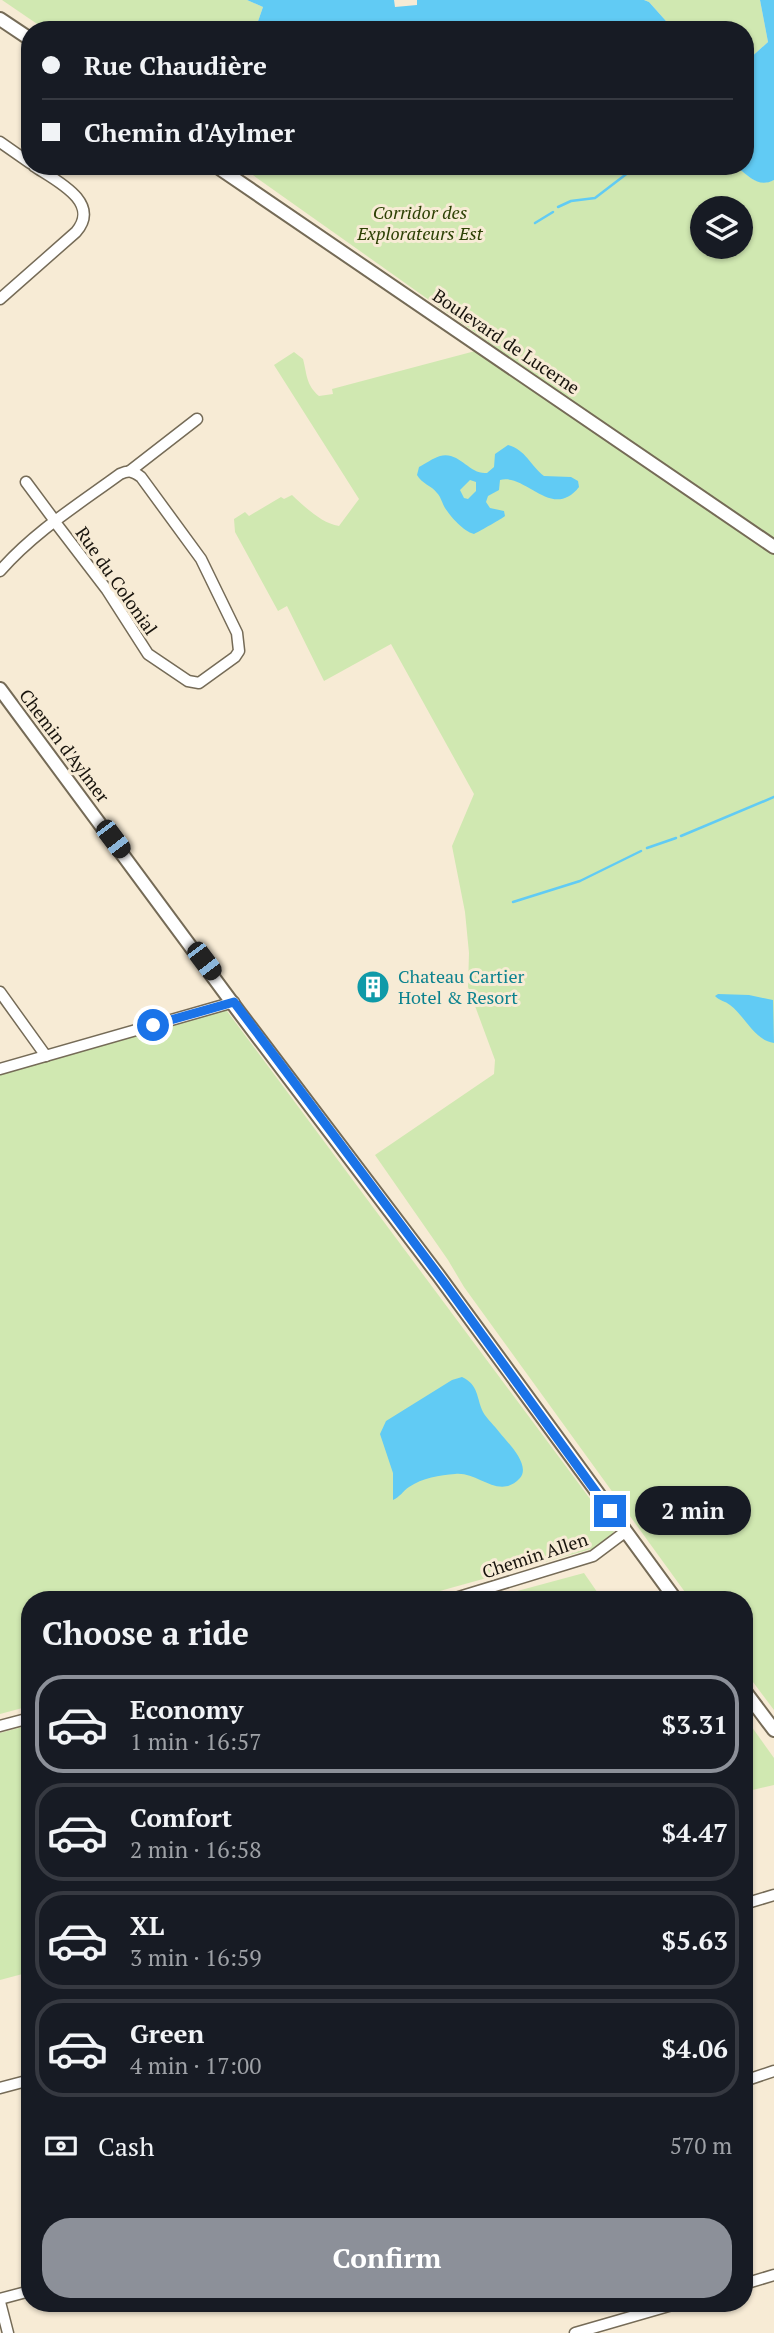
<!DOCTYPE html>
<html lang="en">
<head>
<meta charset="utf-8">
<style>
  body { margin:0; font-family:"PT Serif",serif; background:#20242c; color:#f1f3f6; height:100vh; display:flex; flex-direction:column; font-size:26px; white-space:nowrap }
  * { box-sizing:border-box; margin:0 }
  p { font-size:23px; color:#9ea1a6 }
  .icon { flex:none; width:38px; height:38px; fill:none; stroke:currentColor; stroke-width:2; stroke-linecap:round; stroke-linejoin:round }
  .map { position:relative; flex:1; overflow:hidden }
  .sheet { position:absolute; left:21px; top:1591px; width:732px; height:721px; display:flex; flex-direction:column; background:#171b24; border-radius:28px; box-shadow:0 2px 5px #0004 }
  .sheet>* { flex:none }
  .top-card { position:absolute; left:21px; top:21px; width:733px; height:154px; border-radius:28px; box-shadow:0 2px 5px #0004; display:grid; align-content:center; height:154px; padding:0 21px; background:#171b24 }
  .controls { position:absolute; left:690px; top:196px; display:grid; gap:14px }
  .controls a { display:grid; place-items:center; width:63px; height:63px; border-radius:50%; background:#171b24; box-shadow:0 2px 5px #0004; font-size:35px }
  .end { position:absolute; width:32px; height:32px; margin:-16px; border:9px solid #1a73e8; background:#fff; box-shadow:0 0 0 4px #fff }
  .from { border-radius:50% }
  .bubble { position:absolute; height:49px; border-radius:24px; background:#171b24; box-shadow:0 2px 5px #0004; font-size:23px; font-weight:800; line-height:49px; text-align:center }
  .car { position:absolute; width:21px; height:42px; margin:-21px -10px; border-radius:9px; box-shadow:0 0 5px 2px #0007; background:linear-gradient(#222 24%,#8ab4d8 0 40%,#222 0 76%,#8ab4d8 0 86%,#222 0) }
  .top-card b { display:flex; align-items:center; gap:24px; height:66px; font-size:26px }
  .top-card b+b { border-top:2px solid #363941 }
  .top-card i { width:18px; height:18px; background:#f1f3f6 }
  ul { padding:0; list-style:none }
  li { display:flex; align-items:center; gap:21px; height:98px; margin:0 14px 10px; padding:0 7px; border:4px solid #363941; border-radius:28px }
  li div { flex:1 }
  li b { display:block; font-size:26px }
  li em { font-style:normal; font-weight:800 }
  li.current { border-color:#8c9099 }
  li>.icon { width:63px; height:63px; stroke-width:1.5 }
  h2 { padding:0 21px; font-size:32px; line-height:84px }
  .pay { display:flex; align-items:center; gap:18px; height:77px; padding:0 21px; font-size:26px }
  .pay p { margin-inline-start:auto }
  .button { display:flex; gap:14px; margin-top:auto; padding:14px 21px }
  .button a { flex:1; height:80px; border-radius:28px; background:#8c9099; color:#fff; font-size:28px; font-weight:800; line-height:80px; text-align:center }
  .map>svg:first-child { display:block }
  .green { fill:#d0e8b1; fill-rule:evenodd }
  .water { fill:#61cbf4; fill-rule:evenodd }
  .lines { fill:none; stroke-linecap:round; stroke-linejoin:round }
  .stream { stroke:#61cbf4; stroke-width:2.5 }
  .minor-casing { stroke:#756b57; stroke-width:13 }
  .major-casing { stroke:#756b57; stroke-width:16 }
  .minor { stroke:#fff; stroke-width:10 }
  .major { stroke:#fff; stroke-width:12 }
  .route { stroke:#1a73e8; stroke-width:9 }
  .labels { text-anchor:middle; stroke-width:6; stroke-linejoin:round; paint-order:stroke }
  .park-label { font-size:18px; font-style:italic; fill:#2d4104; stroke:#f7ebd5 }
  .street-label { font-size:18px; fill:#18140d; stroke:#f7ebd5 }
  .culture-label { font-size:18px; fill:#0d838f; stroke:#f7ebd5; text-anchor:start }
</style>
</head>
<body>
<div class="map">
<svg width="774" height="2333" viewBox="0 0 774 2333">
  <rect width="100%" height="100%" fill="#f7ebd5"/>
  <g class="green">
    <path d="M2,0H247L263,7L255,30H46Z"/>
    <path d="M644,0H760L768,42L748,60H746V30H674L649,2Z"/>
    <path d="M240,166H625L630,172L677,174L731,168L739,169C750,177 759,187 774,180V1710L744,1670V1600L690,1599L464,1287L448,1260L375,1155L494,1074L495,1060L468,987L469,953L465,912L452,846L474,794L391,644L324,681L287,606L278,611L235,532L234,519L245,512L249,516L281,497L284,499L292,495C305,507 321,523 339,526L359,499L274,365L294,352L303,359C307,374 306,385 319,396L333,394L332,389L494,346ZM702,208H740V247H702Z"/>
    <path d="M221,1003L614,1531L606,1545L411,1599L30,1600V1706L0,1714V1066Z"/>
    <path d="M584,1573L602,1599H488Z"/>
    <path d="M744,1716L774,1758V1785L744,1792Z"/>
    <path d="M30,1725V1972L0,1980V1733Z"/>
  </g>
  <g class="water">
    <path d="M247,0H394L395,7L417,5V0H644L649,2L674,30H529L502,25L473,30H255L263,7Z"/>
    <path d="M760,0H774V180C759,188 750,177 739,169L731,168L677,174L629,172L625,166H746V60H748L768,42Z"/>
    <path d="M508,445C526,450 530,465 544,476L571,477L578,481L579,487C552,521 526,473 500,480L499,490L488,496L486,502L490,508L504,511L505,516C503,518 480,531 474,534C463,531 451,517 445,508C442,503 441,497 437,493C431,485 422,484 417,475L419,467C425,464 433,458 440,456C460,451 469,475 487,473L494,467L495,454ZM470,480L476,482V491L468,499L464,498L460,490Z"/>
    <path d="M718,994L749,995L773,1000L774,1043C754,1040 745,1016 730,1005C725,1001 720,1001 715,996Z"/>
    <path d="M462,1377C479,1385 476,1397 483,1412C487,1419 495,1426 500,1433C508,1443 531,1465 520,1478C499,1501 478,1471 455,1474C440,1475 422,1478 409,1487C403,1491 400,1497 393,1500V1473L380,1434L386,1421L452,1380Z"/>
  </g>
  <g class="lines">
    <g class="stream">
      <path d="M558,207L571,201L595,198L629,172"/>
      <path d="M535,223L553,212"/>
      <path d="M681,836L774,797"/>
      <path d="M647,848L676,838"/>
      <path d="M513,902L580,881L641,851"/>
    </g>
    <defs>
      <g id="minor">
        <path d="M0,142L30,163"/>
        <path d="M0,299L76,232C102,202 55,180 34,166"/>
        <path d="M130,471L197,419"/>
        <path d="M0,571C34,532 79,504 120,474C129,470 133,471 141,477L201,559L237,633L239,651L235,657L199,683L188,681L148,654L107,590L55,522L52,517L26,482"/>
        <path d="M0,992L46,1056"/>
        <path d="M0,1069L234,1002"/>
        <path d="M449,1600L593,1556L625,1532"/>
        <path d="M0,1726L30,1718"/>
        <path d="M744,1904L774,1895"/>
        <path d="M744,2081L774,2071"/>
        <path d="M0,2088L30,2080"/>
        <path d="M744,2284L774,2275"/>
        <path d="M0,2299L30,2291"/>
        <path d="M0,2302L8,2333"/>
        <path d="M575,2333L679,2303"/>
      </g>
      <g id="major">
        <path d="M0,19L30,39"/>
        <path d="M216,166L774,547"/>
        <path d="M0,689L239,1012L439,1276L676,1600"/>
        <path d="M744,1690L774,1730"/>
      </g>
    </defs>
    <use href="#minor" class="minor-casing"/>
    <use href="#major" class="major-casing"/>
    <use href="#minor" class="minor"/>
    <use href="#major" class="major"/>
  </g>
  <g class="lines">
    <path class="route" d="M153,1025L234,1002L443,1281L610,1511"/>
  </g>
  <defs>
    <symbol id="building-disc" viewBox="-11 -11 22 22"><circle r="9.5" fill="#0f9aa8" stroke="#f7ebd5"/><path d="M-4-6H4V6H1V3H-1V6H-4ZM-2.5-4.3h1.7v1.8h-1.7ZM.8-4.3h1.7v1.8H.8ZM-2.5-1h1.7V.8h-1.7ZM.8-1h1.7V.8H.8Z" fill="#fff"/></symbol>
  </defs>
  <g fill-rule="evenodd">
    <use href="#building-disc" x="354" y="968" width="38" height="38"/>
  </g>
  <g class="labels">
    <g class="park-label">
      <text x="420" y="219">Corridor des<tspan x="420" dy="21">Explorateurs Est</tspan></text>
    </g>
    <g class="street-label">
      <text transform="translate(506 342) rotate(34)" y="6">Boulevard de Lucerne</text>
      <text transform="translate(116 581) rotate(55)" y="6">Rue du Colonial</text>
      <text transform="translate(64 746) rotate(53)" y="6">Chemin d'Aylmer</text>
      <text transform="translate(535 1556) rotate(-18)" y="6">Chemin Allen</text>
    </g>
    <g class="culture-label">
      <text x="398" y="983">Chateau Cartier<tspan x="398" dy="21">Hotel &amp; Resort</tspan></text>
    </g>
  </g>
</svg>
<div class="controls">
<a><svg class="icon" aria-label="layers" viewBox="0 0 24 24"><path d="M12 4l9 5-9 5-9-5zM3 14l9 5 9-5"/></svg></a>
</div>
<i class="end from" style="left:153px;top:1025px"></i>
<i class="end" style="left:610px;top:1511px"></i>
<div class="bubble" style="left:635px;top:1486px;width:116px">2 min</div>
<i class="car" style="left:113px;top:839px;rotate:143deg"></i>
<i class="car" style="left:204px;top:961px;rotate:143deg"></i>
<div class="top-card">
<b><i class="from"></i>Rue Chaudière</b>
<b><i></i>Chemin d'Aylmer</b>
</div>
<section class="sheet">
<h2>Choose a ride</h2>
<ul>
<li class="current"><svg class="icon" aria-label="car" viewBox="0 0 24 24"><path d="M5 17H2v-5l4-1 3-4h7l3 4 3 1v5h-3M9 17h6M6 11h13"/><circle cx="7" cy="17" r="2"/><circle cx="17" cy="17" r="2"/></svg><div><b>Economy</b><p>1 min · 16:57</p></div><em>$3.31</em></li>
<li><svg class="icon" aria-label="car" viewBox="0 0 24 24"><path d="M5 17H2v-5l4-1 3-4h7l3 4 3 1v5h-3M9 17h6M6 11h13"/><circle cx="7" cy="17" r="2"/><circle cx="17" cy="17" r="2"/></svg><div><b>Comfort</b><p>2 min · 16:58</p></div><em>$4.47</em></li>
<li><svg class="icon" aria-label="car" viewBox="0 0 24 24"><path d="M5 17H2v-5l4-1 3-4h7l3 4 3 1v5h-3M9 17h6M6 11h13"/><circle cx="7" cy="17" r="2"/><circle cx="17" cy="17" r="2"/></svg><div><b>XL</b><p>3 min · 16:59</p></div><em>$5.63</em></li>
<li><svg class="icon" aria-label="car" viewBox="0 0 24 24"><path d="M5 17H2v-5l4-1 3-4h7l3 4 3 1v5h-3M9 17h6M6 11h13"/><circle cx="7" cy="17" r="2"/><circle cx="17" cy="17" r="2"/></svg><div><b>Green</b><p>4 min · 17:00</p></div><em>$4.06</em></li>
</ul>
<div class="pay"><svg class="icon" aria-label="cash" viewBox="0 0 24 24"><path d="M3 7h18v10H3z"/><circle cx="12" cy="12" r="2"/></svg>Cash<p>570 m</p></div>
<div class="button"><a>Confirm</a></div>
</section>
</div>
</body>
</html>
